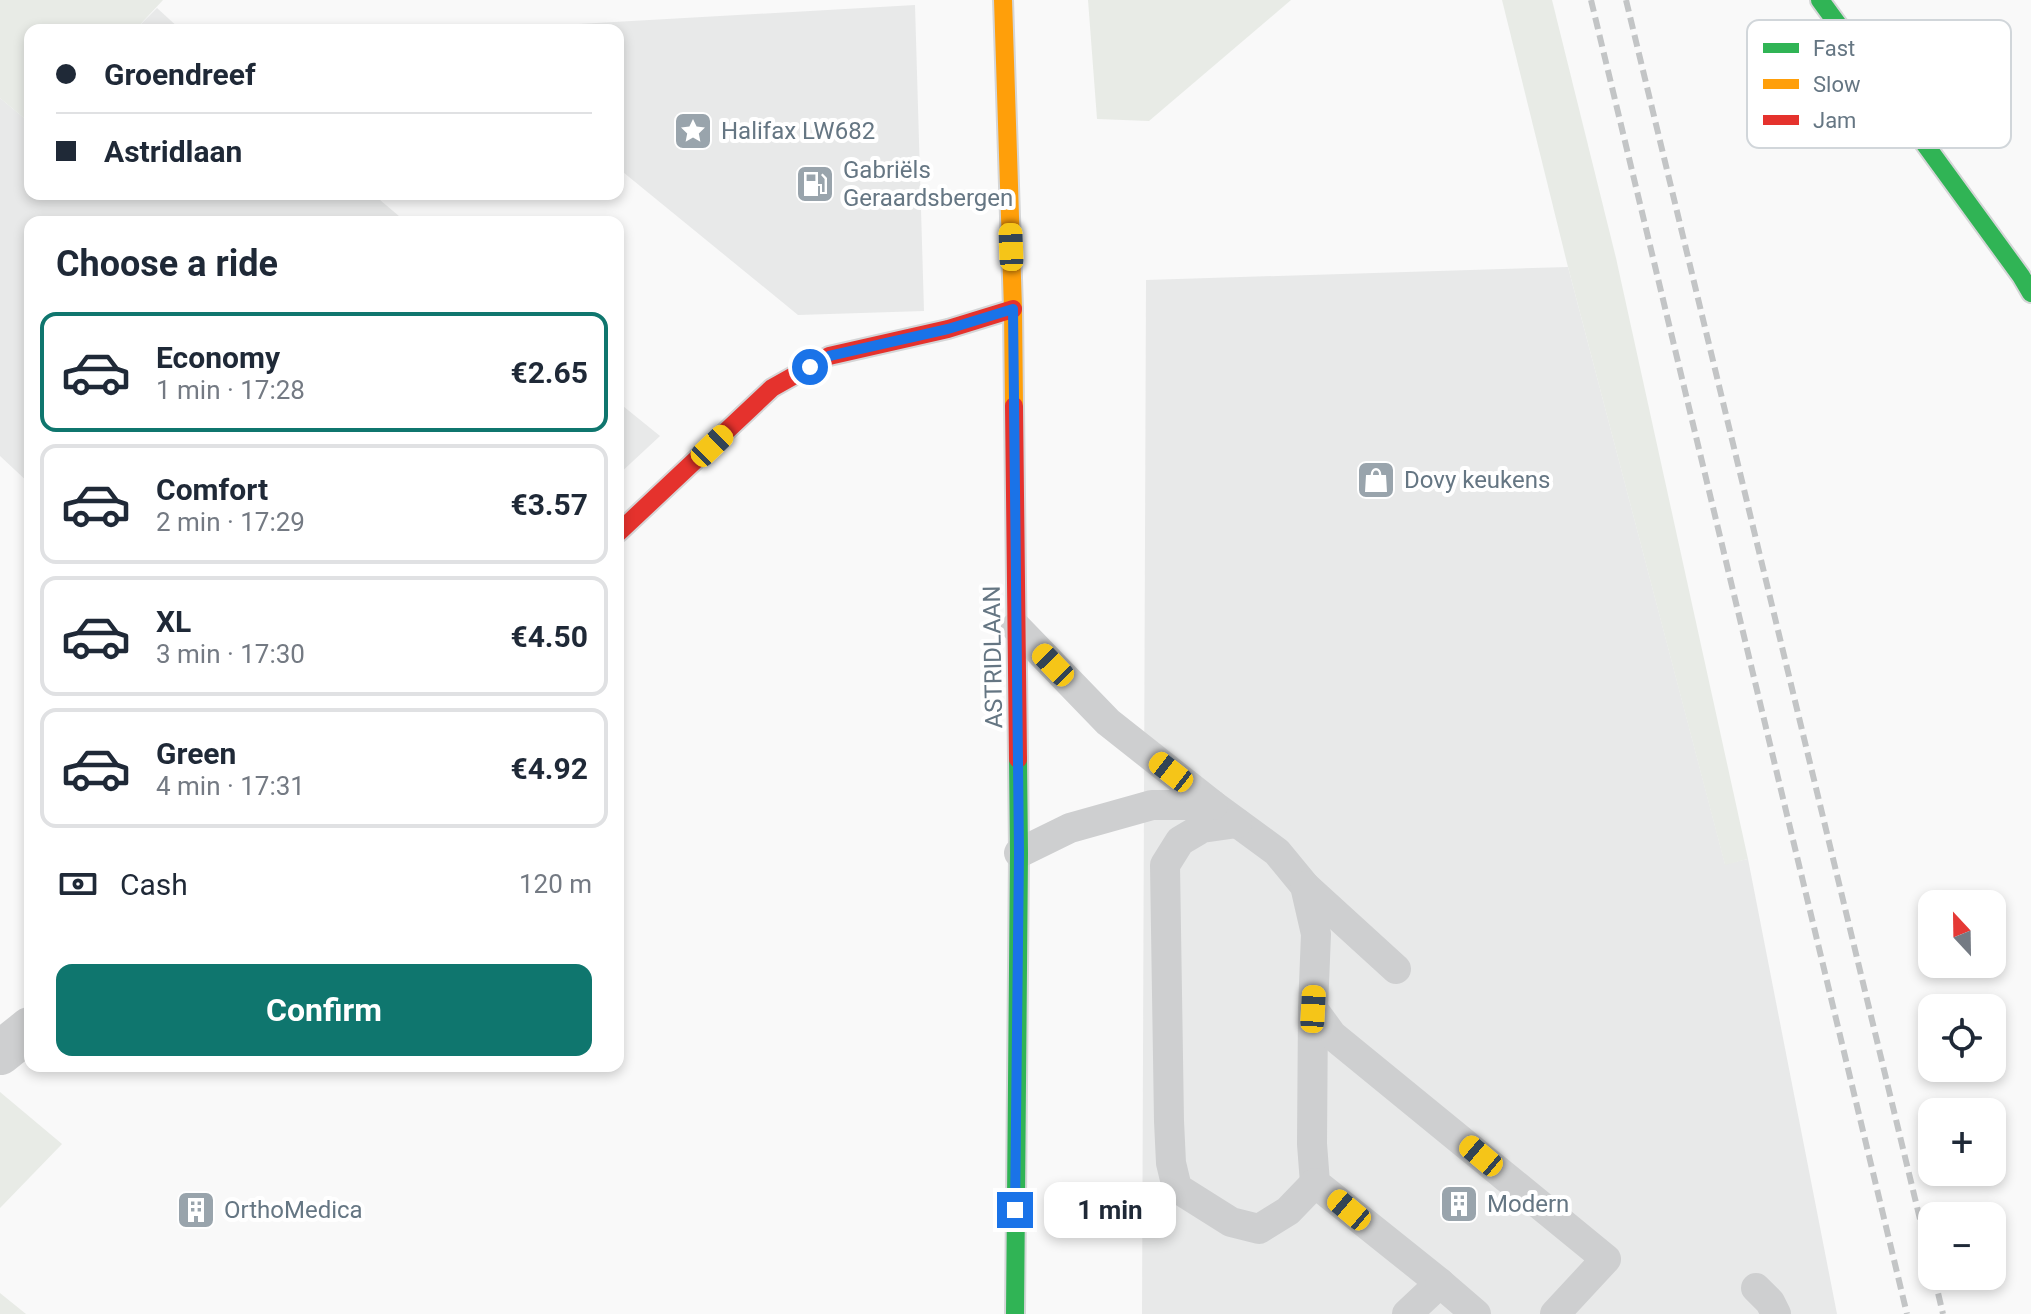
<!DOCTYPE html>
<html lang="en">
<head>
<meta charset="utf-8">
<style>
  body { margin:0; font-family:Roboto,sans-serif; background:#f2f2f3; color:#1f2937; height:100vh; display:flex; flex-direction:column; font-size:30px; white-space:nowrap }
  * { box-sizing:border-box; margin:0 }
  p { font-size:26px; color:#747a83 }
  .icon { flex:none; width:44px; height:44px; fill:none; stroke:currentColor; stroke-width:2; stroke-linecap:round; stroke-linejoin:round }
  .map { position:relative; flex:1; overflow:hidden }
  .panel { position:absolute; left:24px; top:216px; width:600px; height:856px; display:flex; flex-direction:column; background:#fff; border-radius:16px; box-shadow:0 4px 12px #0003 }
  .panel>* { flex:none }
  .top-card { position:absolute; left:24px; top:24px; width:600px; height:176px; border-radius:16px; box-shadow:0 4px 12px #0003; display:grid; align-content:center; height:176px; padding:0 32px; background:#fff }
  .needle { width:52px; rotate:338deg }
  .fabs { position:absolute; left:1918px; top:890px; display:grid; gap:16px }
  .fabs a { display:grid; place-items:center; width:88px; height:88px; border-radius:16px; background:#fff; box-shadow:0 4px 12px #0003; font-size:40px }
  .end { position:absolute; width:36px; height:36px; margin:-18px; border:10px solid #1a73e8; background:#fff; box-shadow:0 0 0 4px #fff }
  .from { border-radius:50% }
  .bubble { position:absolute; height:56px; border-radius:16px; background:#fff; box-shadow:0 4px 12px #0003; font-size:26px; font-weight:700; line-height:56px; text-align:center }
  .car { position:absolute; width:24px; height:48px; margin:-24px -12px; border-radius:10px; box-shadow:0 0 6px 2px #0007; background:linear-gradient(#f5c518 24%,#345 0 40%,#f5c518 0 76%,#345 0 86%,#f5c518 0) }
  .top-card b { display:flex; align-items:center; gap:28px; height:76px; font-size:30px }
  .top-card b+b { border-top:2px solid #e0e1e3 }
  .top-card i { width:20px; height:20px; background:#1f2937 }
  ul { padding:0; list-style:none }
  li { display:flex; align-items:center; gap:24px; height:120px; margin:0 16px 12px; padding:0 16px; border:4px solid #e0e1e3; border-radius:16px }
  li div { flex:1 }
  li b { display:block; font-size:30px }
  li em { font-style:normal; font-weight:700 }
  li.active { border-color:#0f766e }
  li>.icon { width:72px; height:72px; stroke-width:1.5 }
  h2 { padding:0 32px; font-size:36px; line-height:96px }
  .pay { display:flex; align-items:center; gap:20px; height:88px; padding:0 32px; font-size:30px }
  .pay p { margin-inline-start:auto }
  .primary-button { display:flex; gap:16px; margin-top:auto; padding:16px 32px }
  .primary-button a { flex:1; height:92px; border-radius:16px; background:#0f766e; color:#fff; font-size:32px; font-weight:700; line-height:92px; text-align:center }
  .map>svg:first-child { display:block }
  .built { fill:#e8e9e9 }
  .green { fill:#e8ebe6 }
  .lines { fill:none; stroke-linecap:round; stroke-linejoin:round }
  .fast-casing { stroke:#d5d6d7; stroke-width:22 }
  .slow-casing { stroke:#d5d6d7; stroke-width:22 }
  .jam-casing { stroke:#d5d6d7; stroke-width:22 }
  .lane { stroke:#cecfd0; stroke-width:30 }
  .street { stroke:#cecfd0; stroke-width:44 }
  .fast { stroke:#30b455; stroke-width:18 }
  .slow { stroke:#ff9f0a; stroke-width:18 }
  .jam { stroke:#e5322d; stroke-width:18 }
  .rail { stroke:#c3c5c6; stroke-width:6; stroke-dasharray:12 6; stroke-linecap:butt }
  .route { stroke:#1a73e8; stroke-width:10 }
  .labels { text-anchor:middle; stroke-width:8; stroke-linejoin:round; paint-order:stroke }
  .poi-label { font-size:24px; fill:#657683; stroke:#fff; text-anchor:start }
  .street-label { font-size:24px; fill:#657683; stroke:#fff }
  .key { fill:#fff; stroke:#d1d6da; stroke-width:2 }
  .key-label { font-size:22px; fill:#657683 }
</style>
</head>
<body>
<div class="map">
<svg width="2031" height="1314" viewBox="0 0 2031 1314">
  <rect width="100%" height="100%" fill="#f9f9f9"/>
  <g class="built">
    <path d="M915,5L924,311L798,315L618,168V30H474Z"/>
    <path d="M157,8L181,30H135Z"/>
    <path d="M0,98L30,123V194H373L406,222H30V484L0,456Z"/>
    <path d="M1568,267L1725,864L1748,859L1837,1314H1142L1146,280Z"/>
    <path d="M618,402L660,436L618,475Z"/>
  </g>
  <g class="green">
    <path d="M0,0H163L135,30H30V123L0,98Z"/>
    <path d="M1088,0H1291L1149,121L1097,119Z"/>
    <path d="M1502,0H1552L1616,258L1748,859L1725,865L1568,267Z"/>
    <path d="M0,1092L62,1144L0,1208Z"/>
    <path d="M0,1293L26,1314H0Z"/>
  </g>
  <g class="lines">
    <defs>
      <g id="fast">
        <path d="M1820,0L2021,276L2031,293"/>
        <path d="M1015,1314L1019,853L1018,759"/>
      </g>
      <path id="slow" d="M1003,0L1013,309L1014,406"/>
      <g id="jam">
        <path d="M1014,406L1018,759"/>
        <path d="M618,533L772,388L829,356L948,329L1013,309"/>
      </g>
    </defs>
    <use href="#fast" class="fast-casing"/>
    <use href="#slow" class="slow-casing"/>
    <use href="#jam" class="jam-casing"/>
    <g class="lane">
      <path d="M1016,627L1108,722L1213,805L1277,852L1305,886L1316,934L1313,1009L1312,1144L1315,1183L1440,1283L1407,1314"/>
      <path d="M1237,823L1202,828L1180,841L1165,865L1169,1121L1171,1163L1177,1188L1231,1222L1259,1229L1288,1211L1315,1183"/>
      <path d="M1019,853L1070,828L1152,805H1213"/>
      <path d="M1305,886L1396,969"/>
      <path d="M1313,1009L1332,1035L1606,1259L1555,1314"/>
      <path d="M1440,1283L1476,1314"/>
      <path d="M1756,1288L1770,1302L1776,1314"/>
    </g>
    <path class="street" d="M0,1053L30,1029"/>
    <use href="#fast" class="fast"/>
    <use href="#slow" class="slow"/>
    <use href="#jam" class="jam"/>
    <g class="rail">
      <path d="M1591,0L1907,1314"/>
      <path d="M1626,0L1932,1269"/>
      <path d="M1934,1276L1943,1314"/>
    </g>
  </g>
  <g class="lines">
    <path class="route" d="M810,367L829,356L948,329L1013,309L1019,853L1015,1210"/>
  </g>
  <defs>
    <symbol id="sight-square" viewBox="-11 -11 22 22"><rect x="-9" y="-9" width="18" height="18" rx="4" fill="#99a4ac" stroke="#fff"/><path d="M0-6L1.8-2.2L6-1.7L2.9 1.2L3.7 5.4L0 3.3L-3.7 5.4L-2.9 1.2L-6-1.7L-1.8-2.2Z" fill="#fff"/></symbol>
    <symbol id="fuel-square" viewBox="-11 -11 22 22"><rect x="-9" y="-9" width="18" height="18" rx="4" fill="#99a4ac" stroke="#fff"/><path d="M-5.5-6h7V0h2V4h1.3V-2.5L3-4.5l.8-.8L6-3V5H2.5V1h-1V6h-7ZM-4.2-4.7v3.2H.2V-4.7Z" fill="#fff"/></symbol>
    <symbol id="shop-square" viewBox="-11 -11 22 22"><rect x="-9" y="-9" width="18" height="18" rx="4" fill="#99a4ac" stroke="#fff"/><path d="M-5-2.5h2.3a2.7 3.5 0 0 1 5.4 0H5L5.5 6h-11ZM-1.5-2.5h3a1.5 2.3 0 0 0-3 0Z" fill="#fff"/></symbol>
    <symbol id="building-square" viewBox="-11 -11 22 22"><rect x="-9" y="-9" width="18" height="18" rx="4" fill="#99a4ac" stroke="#fff"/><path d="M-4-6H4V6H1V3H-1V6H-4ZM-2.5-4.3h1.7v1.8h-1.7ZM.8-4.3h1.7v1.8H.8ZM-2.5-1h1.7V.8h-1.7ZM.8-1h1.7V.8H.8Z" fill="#fff"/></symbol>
  </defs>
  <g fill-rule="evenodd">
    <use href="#sight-square" x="671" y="109" width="44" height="44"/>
    <use href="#fuel-square" x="793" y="162" width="44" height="44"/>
    <use href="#shop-square" x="1354" y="458" width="44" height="44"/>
    <use href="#building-square" x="1437" y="1182" width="44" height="44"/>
    <use href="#building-square" x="174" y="1188" width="44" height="44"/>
  </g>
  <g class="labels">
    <g class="poi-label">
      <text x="721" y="139">Halifax LW682</text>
      <text x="843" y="178">Gabriëls<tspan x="843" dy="28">Geraardsbergen</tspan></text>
      <text x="1404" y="488">Dovy keukens</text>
      <text x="1487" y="1212">Modern</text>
      <text x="224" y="1218">OrthoMedica</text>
    </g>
    <g class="street-label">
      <text transform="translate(993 657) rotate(-91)" y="8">ASTRIDLAAN</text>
    </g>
  </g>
  <rect x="1747" y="20" width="264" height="128" rx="12" class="key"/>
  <rect x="1763" y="43" width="36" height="10" fill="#30b455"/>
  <rect x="1763" y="79" width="36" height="10" fill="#ff9f0a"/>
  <rect x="1763" y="115" width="36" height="10" fill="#e5322d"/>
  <g class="key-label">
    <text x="1813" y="56">Fast</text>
    <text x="1813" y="92">Slow</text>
    <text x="1813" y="128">Jam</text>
  </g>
</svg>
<div class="fabs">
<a><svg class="needle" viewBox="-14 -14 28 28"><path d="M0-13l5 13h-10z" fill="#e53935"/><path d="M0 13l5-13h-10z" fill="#747a83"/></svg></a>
<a><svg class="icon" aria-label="locate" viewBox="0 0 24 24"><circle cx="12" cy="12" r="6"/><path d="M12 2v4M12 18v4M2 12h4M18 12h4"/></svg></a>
<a>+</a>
<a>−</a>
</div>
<i class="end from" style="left:810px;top:367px"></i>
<i class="end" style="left:1015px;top:1210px"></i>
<div class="bubble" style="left:1044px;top:1182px;width:132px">1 min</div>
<i class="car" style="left:1011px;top:247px;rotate:358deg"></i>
<i class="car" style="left:712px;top:446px;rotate:46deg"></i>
<i class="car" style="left:1053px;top:665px;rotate:316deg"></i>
<i class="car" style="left:1171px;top:772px;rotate:308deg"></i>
<i class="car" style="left:1313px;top:1009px;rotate:3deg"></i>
<i class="car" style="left:1481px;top:1156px;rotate:310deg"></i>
<i class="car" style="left:1349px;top:1210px;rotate:310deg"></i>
<div class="top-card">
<b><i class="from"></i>Groendreef</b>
<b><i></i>Astridlaan</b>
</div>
<section class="panel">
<h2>Choose a ride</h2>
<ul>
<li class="active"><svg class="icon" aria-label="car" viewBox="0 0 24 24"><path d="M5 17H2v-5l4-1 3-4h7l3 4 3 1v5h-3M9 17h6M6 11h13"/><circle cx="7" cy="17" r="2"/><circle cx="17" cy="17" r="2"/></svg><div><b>Economy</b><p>1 min · 17:28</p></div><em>€2.65</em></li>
<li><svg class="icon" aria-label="car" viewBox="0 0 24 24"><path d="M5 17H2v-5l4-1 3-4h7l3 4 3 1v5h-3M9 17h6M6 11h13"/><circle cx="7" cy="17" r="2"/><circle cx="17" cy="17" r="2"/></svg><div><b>Comfort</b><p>2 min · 17:29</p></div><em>€3.57</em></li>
<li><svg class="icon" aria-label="car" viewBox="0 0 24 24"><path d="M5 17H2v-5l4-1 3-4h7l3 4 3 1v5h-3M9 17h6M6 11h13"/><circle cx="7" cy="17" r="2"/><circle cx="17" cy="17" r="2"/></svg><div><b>XL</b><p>3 min · 17:30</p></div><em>€4.50</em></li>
<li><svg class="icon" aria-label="car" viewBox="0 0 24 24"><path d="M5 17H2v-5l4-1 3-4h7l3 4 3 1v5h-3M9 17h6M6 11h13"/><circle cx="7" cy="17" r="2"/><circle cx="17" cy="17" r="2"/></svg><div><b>Green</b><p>4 min · 17:31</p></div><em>€4.92</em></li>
</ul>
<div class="pay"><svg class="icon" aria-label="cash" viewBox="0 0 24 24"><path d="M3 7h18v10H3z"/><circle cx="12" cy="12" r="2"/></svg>Cash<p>120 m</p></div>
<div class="primary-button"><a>Confirm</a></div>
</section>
</div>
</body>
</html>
